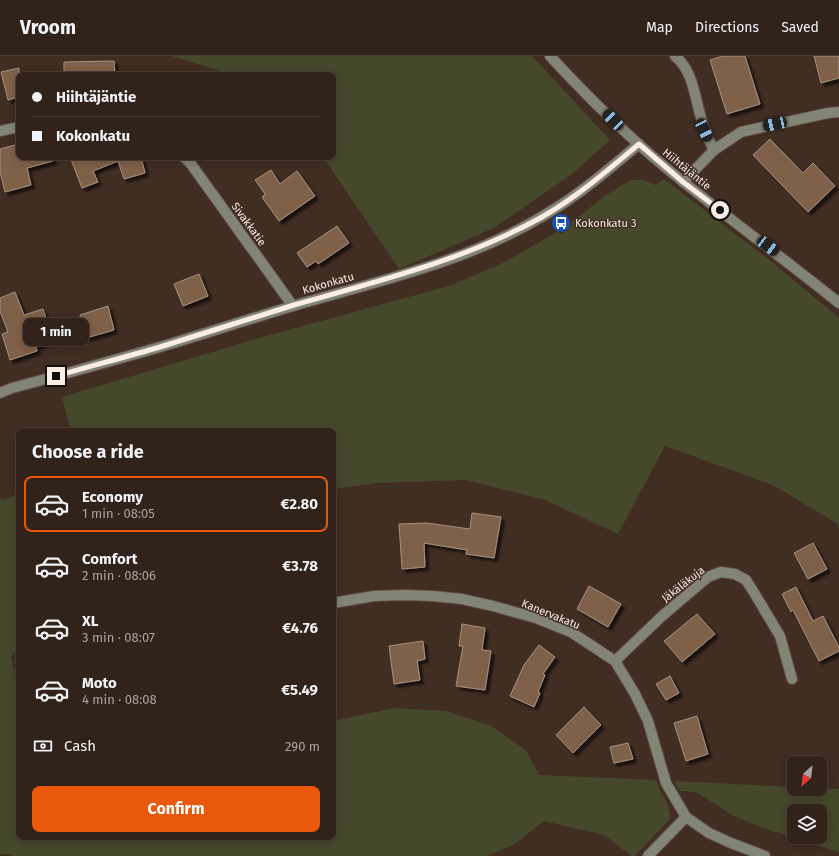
<!DOCTYPE html>
<html lang="en">
<head>
<meta charset="utf-8">
<style>
  body { margin:0; font-family:"Fira Sans",sans-serif; background:#392a23; color:#f1f3f6; height:100vh; display:flex; flex-direction:column; font-size:15px; white-space:nowrap }
  * { box-sizing:border-box; margin:0 }
  p { font-size:13px; color:#a8a4a2 }
  .icon { flex:none; width:22px; height:22px; fill:none; stroke:currentColor; stroke-width:2; stroke-linecap:round; stroke-linejoin:round }
  .map { position:relative; flex:1; overflow:hidden }
  .side { position:absolute; left:16px; top:372px; width:320px; height:412px; display:flex; flex-direction:column; background:#31221a; border-radius:8px; box-shadow:0 2px 10px #0003,0 0 0 1px #4c3f39 }
  .side>* { flex:none }
  .top-card { position:absolute; left:16px; top:16px; width:320px; height:88px; border-radius:8px; box-shadow:0 2px 10px #0003,0 0 0 1px #4c3f39; display:grid; align-content:center; height:88px; padding:0 16px; background:#31221a }
  .needle { width:26px; rotate:208deg }
  .controls { position:absolute; left:787px; top:700px; display:grid; gap:8px }
  .controls a { display:grid; place-items:center; width:40px; height:40px; border-radius:8px; background:#31221a; box-shadow:0 2px 10px #0003,0 0 0 1px #4c3f39; font-size:20px }
  .end { position:absolute; width:18px; height:18px; margin:-9px; border:5px solid #faede5; background:#111; box-shadow:0 0 0 2px #111 }
  .from { border-radius:50% }
  .bubble { position:absolute; height:28px; border-radius:8px; background:#31221a; box-shadow:0 2px 10px #0003,0 0 0 1px #4c3f39; font-size:13px; font-weight:700; line-height:28px; text-align:center }
  .car { position:absolute; width:12px; height:24px; margin:-12px -6px; border-radius:5px; box-shadow:0 0 3px 1px #0007; background:linear-gradient(#222 24%,#8ab4d8 0 40%,#222 0 76%,#8ab4d8 0 86%,#222 0) }
  .top-card b { display:flex; align-items:center; gap:14px; height:38px; font-size:15px }
  .top-card b+b { border-top:1px solid #4c3f39 }
  .top-card i { width:10px; height:10px; background:#f1f3f6 }
  ul { padding:0; list-style:none }
  li { display:flex; align-items:center; gap:12px; height:56px; margin:0 8px 6px; padding:0 8px; border:2px solid transparent; border-radius:8px }
  li div { flex:1 }
  li b { display:block; font-size:15px }
  li em { font-style:normal; font-weight:700 }
  li.current { border-color:#ea580c }
  li>.icon { width:36px; height:36px; stroke-width:1.5 }
  h2 { padding:0 16px; font-size:18px; line-height:48px }
  .pay { display:flex; align-items:center; gap:10px; height:44px; padding:0 16px; font-size:15px }
  .pay p { margin-inline-start:auto }
  .button { display:flex; gap:8px; margin-top:auto; padding:8px 16px }
  .button a { flex:1; height:46px; border-radius:8px; background:#ea580c; color:#fff; font-size:16px; font-weight:700; line-height:46px; text-align:center }
  header { display:flex; align-items:center; gap:24px; box-sizing:border-box; height:56px; padding:0 20px; background:#31221a; border-bottom:1px solid #4c3f39 }
  header strong { font-size:19px }
  nav { display:flex; gap:22px; margin-inline-start:auto; font-size:14px }
  .map>svg:first-child { display:block }
  .green { fill:#46482c; fill-rule:evenodd }
  .building { fill:#7f614a; stroke:#a79181; filter:url(#shadow) }
  .lines { fill:none; stroke-linecap:round; stroke-linejoin:round }
  .minor-casing { stroke:#5f4c41; stroke-width:12 }
  .minor { stroke:#828576; stroke-width:10 }
  .route { stroke:#faede5; stroke-width:5 }
  .labels { text-anchor:middle; stroke-width:3; stroke-linejoin:round; paint-order:stroke }
  .street-label { font-size:11px; fill:#faede5; stroke:#412d22 }
  .poi-label { font-size:11px; fill:#faede5; stroke:#412d22; text-anchor:start }
</style>
</head>
<body>
<header>
<strong>Vroom</strong>
<nav><a>Map</a><a>Directions</a><a>Saved</a></nav>
</header>
<div class="map">
<svg width="839" height="800" viewBox="0 0 839 800">
  <defs>
    <filter id="shadow"><feDropShadow dx="3.5" dy="3.5" stdDeviation="1" flood-color="#0009"/></filter>
  </defs>
  <rect width="100%" height="100%" fill="#412d22"/>
  <g class="green">
    <path d="M172,0H532L610,84L572,118L494,172L399,213L323,101H333V19H233Z"/>
    <path d="M664,123L772,206L839,262V473L836,467L773,429L665,390L618,478L545,444L466,424L376,427L333,433V375H71L62,341L249,285L452,229L505,206L567,170L606,139L631,124H644L655,129Z"/>
    <path d="M19,438V591L11,601L19,635V781H333V665L394,652L446,655L491,670L526,694L539,719L656,724C660,736 671,750 670,763L635,800H632L604,779L544,765L515,788L487,800H14L7,798H0V441L2,444Z"/>
    <path d="M674,725L794,731V733H839V796L763,772L734,760L698,737L687,735H680ZM794,755H820V781H794Z"/>
  </g>
  <g class="building">
    <path d="M723,0H745L760,48L727,58L710,4Z"/>
    <path d="M814,0H839V22L821,27Z"/>
    <path d="M114,5L115,19H64V6Z"/>
    <path d="M19,12V41L8,44L1,16Z"/>
    <path d="M770,83L803,117L813,107L835,130L808,156L753,99Z"/>
    <path d="M19,88V101H52L53,105L27,112L31,129L5,136L0,116V93Z"/>
    <path d="M70,101H141L145,117L124,123L118,105L93,115L98,126L82,132Z"/>
    <path d="M271,114L280,128L297,115L315,140L279,165L262,141L265,138L255,124Z"/>
    <path d="M337,170L349,187L318,208L316,205L307,211L297,197Z"/>
    <path d="M199,218L208,240L183,250L174,228Z"/>
    <path d="M15,236L24,259L43,253L53,285L36,290L37,295L10,304L2,278L8,276L0,255V242Z"/>
    <path d="M108,250L114,274L86,282L80,259Z"/>
    <path d="M472,457L501,461L494,502L466,498L467,494L424,487L425,511L402,513L399,468L427,467L470,473Z"/>
    <path d="M813,487L827,513L808,523L794,497Z"/>
    <path d="M589,530L621,548L608,571L577,553Z"/>
    <path d="M796,531L813,565L823,560L839,591V595L819,605L793,554L791,556L782,538Z"/>
    <path d="M697,558L715,578L682,606L664,585Z"/>
    <path d="M462,568L485,572L482,594L491,595L485,634L456,630L463,590H459Z"/>
    <path d="M423,585L425,603L417,605L420,624L394,628L389,590Z"/>
    <path d="M539,589L555,601L543,618L545,619L538,636L540,637L534,651L510,640L524,609Z"/>
    <path d="M670,620L679,637L666,644L656,628Z"/>
    <path d="M584,651L601,669L573,697L556,679Z"/>
    <path d="M697,660L708,698L686,705L674,667Z"/>
    <path d="M628,687L633,703L614,707L610,691Z"/>
  </g>
  <g class="lines">
    <defs>
      <g id="minor">
        <path d="M550,0C586,39 624,77 665,111C722,158 782,201 839,247"/>
        <path d="M675,0C696,17 695,50 705,74C707,81 711,88 714,94"/>
        <path d="M0,75L19,71"/>
        <path d="M184,101L191,108L293,250"/>
        <path d="M683,126L714,94L741,76L828,57L839,56"/>
        <path d="M0,337L12,332C61,319 111,305 160,291C204,278 249,263 293,250C378,225 467,206 543,160C578,140 608,114 639,88"/>
        <path d="M333,547L374,540L404,539L433,540L462,543L493,550L536,562L571,576L615,605L635,638L648,665L666,727L686,761L709,777L731,787L765,800"/>
        <path d="M615,605L661,561L708,521L721,516L735,518L746,524L753,535L780,580L792,623"/>
        <path d="M648,800L686,761"/>
      </g>
    </defs>
    <use href="#minor" class="minor-casing"/>
    <use href="#minor" class="minor"/>
  </g>
  <g class="lines">
    <path class="route" d="M56,320C91,310 126,301 160,291C205,277 249,263 294,249C379,225 465,204 542,161C577,141 608,114 639,88L683,126L720,154"/>
  </g>
  <defs>
    <symbol id="bus-disc" viewBox="-11 -11 22 22"><circle r="9.5" fill="#1a4fb4" stroke="#412d22"/><path d="M-5-6H5V4H4V6H2V4H-2V6H-4V4H-5ZM-3.5-4V0h7V-4ZM-3.5 1.2v1.5H-2V1.2ZM2 1.2v1.5H3.5V1.2Z" fill="#fff"/></symbol>
  </defs>
  <g fill-rule="evenodd">
    <use href="#bus-disc" x="550" y="156" width="22" height="22"/>
  </g>
  <g class="labels">
    <g class="street-label">
      <text transform="translate(687 113) rotate(39)" y="4">Hiihtäjäntie</text>
      <text transform="translate(249 168) rotate(54)" y="4">Sivakkatie</text>
      <text transform="translate(328 227) rotate(-16)" y="4">Kokonkatu</text>
      <text transform="translate(683 528) rotate(-38)" y="4">Jäkäläkuja</text>
      <text transform="translate(551 558) rotate(22)" y="4">Kanervakatu</text>
    </g>
    <g class="poi-label">
      <text x="575" y="171">Kokonkatu 3</text>
    </g>
  </g>
</svg>
<div class="controls">
<a><svg class="needle" viewBox="-14 -14 28 28"><path d="M0-13l5 13h-10z" fill="#e53935"/><path d="M0 13l5-13h-10z" fill="#a8a4a2"/></svg></a>
<a><svg class="icon" aria-label="layers" viewBox="0 0 24 24"><path d="M12 4l9 5-9 5-9-5zM3 14l9 5 9-5"/></svg></a>
</div>
<i class="end from" style="left:720px;top:154px"></i>
<i class="end" style="left:56px;top:320px"></i>
<div class="bubble" style="left:23px;top:262px;width:66px">1 min</div>
<i class="car" style="left:613px;top:64px;rotate:315deg"></i>
<i class="car" style="left:775px;top:68px;rotate:258deg"></i>
<i class="car" style="left:704px;top:74px;rotate:154deg"></i>
<i class="car" style="left:768px;top:190px;rotate:127deg"></i>
<div class="top-card">
<b><i class="from"></i>Hiihtäjäntie</b>
<b><i></i>Kokonkatu</b>
</div>
<section class="side">
<h2>Choose a ride</h2>
<ul>
<li class="current"><svg class="icon" aria-label="car" viewBox="0 0 24 24"><path d="M5 17H2v-5l4-1 3-4h7l3 4 3 1v5h-3M9 17h6M6 11h13"/><circle cx="7" cy="17" r="2"/><circle cx="17" cy="17" r="2"/></svg><div><b>Economy</b><p>1 min · 08:05</p></div><em>€2.80</em></li>
<li><svg class="icon" aria-label="car" viewBox="0 0 24 24"><path d="M5 17H2v-5l4-1 3-4h7l3 4 3 1v5h-3M9 17h6M6 11h13"/><circle cx="7" cy="17" r="2"/><circle cx="17" cy="17" r="2"/></svg><div><b>Comfort</b><p>2 min · 08:06</p></div><em>€3.78</em></li>
<li><svg class="icon" aria-label="car" viewBox="0 0 24 24"><path d="M5 17H2v-5l4-1 3-4h7l3 4 3 1v5h-3M9 17h6M6 11h13"/><circle cx="7" cy="17" r="2"/><circle cx="17" cy="17" r="2"/></svg><div><b>XL</b><p>3 min · 08:07</p></div><em>€4.76</em></li>
<li><svg class="icon" aria-label="car" viewBox="0 0 24 24"><path d="M5 17H2v-5l4-1 3-4h7l3 4 3 1v5h-3M9 17h6M6 11h13"/><circle cx="7" cy="17" r="2"/><circle cx="17" cy="17" r="2"/></svg><div><b>Moto</b><p>4 min · 08:08</p></div><em>€5.49</em></li>
</ul>
<div class="pay"><svg class="icon" aria-label="cash" viewBox="0 0 24 24"><path d="M3 7h18v10H3z"/><circle cx="12" cy="12" r="2"/></svg>Cash<p>290 m</p></div>
<div class="button"><a>Confirm</a></div>
</section>
</div>
</body>
</html>
